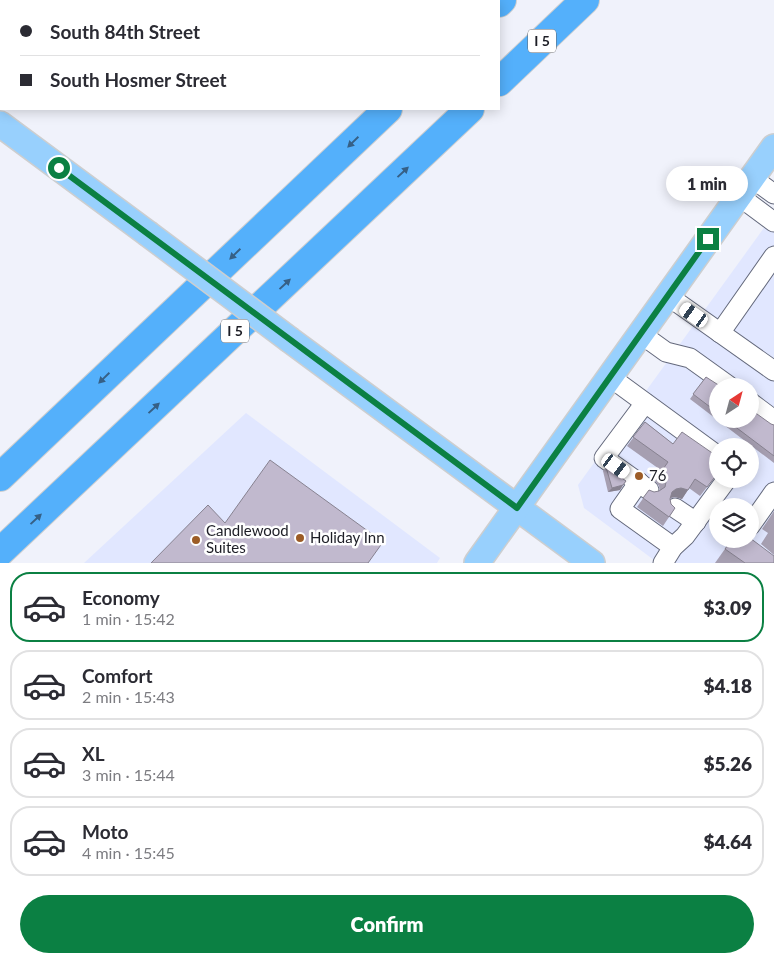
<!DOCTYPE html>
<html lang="en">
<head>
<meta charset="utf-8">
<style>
  body { margin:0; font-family:Lato,sans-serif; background:#f2f2f3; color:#2b2b33; height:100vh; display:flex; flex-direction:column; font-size:19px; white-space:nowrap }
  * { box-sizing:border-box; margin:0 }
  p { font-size:16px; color:#7c7c81 }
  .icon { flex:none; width:28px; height:28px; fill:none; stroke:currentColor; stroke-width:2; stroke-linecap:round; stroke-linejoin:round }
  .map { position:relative; height:563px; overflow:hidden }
  .drawer { display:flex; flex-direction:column; background:#fff; flex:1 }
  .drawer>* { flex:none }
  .banner { position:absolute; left:0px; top:0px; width:500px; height:110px; box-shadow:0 2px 12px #0003; display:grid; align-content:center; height:110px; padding:0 20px; background:#fff }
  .needle { width:32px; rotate:36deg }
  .buttons { position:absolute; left:709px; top:378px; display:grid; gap:10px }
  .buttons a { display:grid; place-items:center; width:50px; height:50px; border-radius:50%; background:#fff; box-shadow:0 2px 12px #0003; font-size:25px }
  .end { position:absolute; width:22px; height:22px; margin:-11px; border:6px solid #0b8043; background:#fff; box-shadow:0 0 0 2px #fff }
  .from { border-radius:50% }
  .bubble { position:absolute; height:35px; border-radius:18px; background:#fff; box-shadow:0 2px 12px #0003; font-size:16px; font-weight:800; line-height:35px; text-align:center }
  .car { position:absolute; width:15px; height:30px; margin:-15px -8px; border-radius:6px; box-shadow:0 0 4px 1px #0007; background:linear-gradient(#fff 24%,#345 0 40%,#fff 0 76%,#345 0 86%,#fff 0) }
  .banner b { display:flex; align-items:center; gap:18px; height:48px; font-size:19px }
  .banner b+b { border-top:1px solid #e1e1e2 }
  .banner i { width:12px; height:12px; background:#2b2b33 }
  ul { padding:9px 0 0; list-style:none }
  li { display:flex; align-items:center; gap:15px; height:70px; margin:0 10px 8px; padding:0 10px; border:2px solid #e1e1e2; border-radius:20px }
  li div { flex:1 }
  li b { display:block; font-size:19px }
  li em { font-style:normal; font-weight:800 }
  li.selected { border-color:#0b8043 }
  li>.icon { width:45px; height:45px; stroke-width:1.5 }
  .cta { display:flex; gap:10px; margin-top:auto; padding:10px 20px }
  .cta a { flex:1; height:58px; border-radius:30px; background:#0b8043; color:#fff; font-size:20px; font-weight:800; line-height:58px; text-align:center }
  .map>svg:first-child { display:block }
  .built { fill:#e1e7ff; fill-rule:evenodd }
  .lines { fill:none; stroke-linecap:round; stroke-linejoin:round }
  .minor-casing { stroke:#64697c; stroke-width:21 }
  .major-casing { stroke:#cdcecf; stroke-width:28 }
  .highway-casing { stroke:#cdcecf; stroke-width:30 }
  .minor { stroke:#fff; stroke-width:19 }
  .major { stroke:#98d0fd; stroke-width:25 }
  .highway { stroke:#54b0fb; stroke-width:28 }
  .major-bridge-casing { stroke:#cdcecf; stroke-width:28; stroke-linecap:butt }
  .major-bridge { stroke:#98d0fd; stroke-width:25 }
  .wall { fill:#a69fb1 }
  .shaded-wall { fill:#878290 }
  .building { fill:#c1b9ce; stroke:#878290 }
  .oneway { fill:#366086 }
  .route { stroke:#0b8043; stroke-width:6 }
  .poi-dot { fill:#9c5c26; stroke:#fff; stroke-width:2 }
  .labels { text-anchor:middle; stroke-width:5; stroke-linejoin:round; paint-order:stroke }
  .shield { fill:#fff; stroke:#616267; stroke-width:1 }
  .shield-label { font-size:14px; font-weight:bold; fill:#1d1e26 }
  .poi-label { font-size:15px; fill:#1d1e26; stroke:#fff; text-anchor:start }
</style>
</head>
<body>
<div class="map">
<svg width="774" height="563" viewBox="0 0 774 563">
  <rect width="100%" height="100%" fill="#f0f2fb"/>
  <g class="built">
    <path d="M774,214V563H658L584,508L578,485ZM718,386H750V419H718ZM718,446H750V479H718ZM718,506H750V539H718Z"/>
    <path d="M246,413L440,558L437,563H84Z"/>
  </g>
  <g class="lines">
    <defs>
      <g id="minor">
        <path d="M752,178L774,194"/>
        <path d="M739,196L774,222"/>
        <path d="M668,296L774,371"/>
        <path d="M720,333L774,256"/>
        <path d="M641,334L666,352L690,358L729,386"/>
        <path d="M610,377L718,456"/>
        <path d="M750,402L774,420"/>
        <path d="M645,403L604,458L649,490"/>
        <path d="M639,482L620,509L673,547"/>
        <path d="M675,508L696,522"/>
        <path d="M750,526L774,492"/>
        <path d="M663,563L673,547L685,536L727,479"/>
      </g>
      <g id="major">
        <path d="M31,1L32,0"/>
        <path d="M0,43L1,41"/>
        <path d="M0,124L147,233"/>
        <path d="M290,340L592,563"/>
        <path d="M477,563L774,147"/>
      </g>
      <g id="highway">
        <path d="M499,3L502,0"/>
        <path d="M499,82L585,0"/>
        <path d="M0,477L388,109"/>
        <path d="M0,552L470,109"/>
      </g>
    </defs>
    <use href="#minor" class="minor-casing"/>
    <use href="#major" class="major-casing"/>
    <use href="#highway" class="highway-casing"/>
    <use href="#minor" class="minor"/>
    <use href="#major" class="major"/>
    <use href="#highway" class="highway"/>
    <defs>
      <path id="major-bridge" d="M147,233L290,340"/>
    </defs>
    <use href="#major-bridge" class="major-bridge-casing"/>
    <use href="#major-bridge" class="major-bridge"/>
  </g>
  <g class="wall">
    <path d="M706,377L718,386V419H750L774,425V463L690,399Z"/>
    <path d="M645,422L673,444L718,473L700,496L689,488L682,499L675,497L670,498L671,504L675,508L663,526L637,507L649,490L654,492L660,491L659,486L655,481L662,471L627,446Z"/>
    <path d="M606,467L626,481L620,490L608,492L603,471Z"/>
    <path d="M774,511V555L761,544L768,533L762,529Z"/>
    <path d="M732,539L774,563H715Z"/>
  </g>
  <g class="shaded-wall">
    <path d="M623,485L620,490L608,492L612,488Z"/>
    <path d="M681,488L688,490L682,499L675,497L670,498L672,492L676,489Z"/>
  </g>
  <g class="building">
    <path d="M706,377L720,386H718V413L693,394Z"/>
    <path d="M750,409L771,424L774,425V456L725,419H750Z"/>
    <path d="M645,422L673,444L682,432L718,457V473L707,487L695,479L688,490L681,488L676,489L672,492L670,499L671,504L675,508L669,517L643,498L649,490L654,492L659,491L665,487L666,482V477L661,472L668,462L633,437Z"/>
    <path d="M270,460L383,542L368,563H151L208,505L225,523Z"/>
    <path d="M606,467L626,481L623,485L612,488Z"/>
    <path d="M750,538L774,556V563H745L725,549L732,539Z"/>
  </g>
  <defs><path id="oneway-solid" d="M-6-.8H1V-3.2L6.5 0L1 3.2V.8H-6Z" transform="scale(1.25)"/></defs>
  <g class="oneway">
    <use href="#oneway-solid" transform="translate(353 142) rotate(136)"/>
    <use href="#oneway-solid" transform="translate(403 172) rotate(-43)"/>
    <use href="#oneway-solid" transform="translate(235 254) rotate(136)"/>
    <use href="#oneway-solid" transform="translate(285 284) rotate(-43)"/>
    <use href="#oneway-solid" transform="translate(104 378) rotate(136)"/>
    <use href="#oneway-solid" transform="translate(154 408) rotate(-43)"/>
    <use href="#oneway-solid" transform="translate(36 519) rotate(-43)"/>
  </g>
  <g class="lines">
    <path class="route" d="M59,168L517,508L708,239"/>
  </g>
  <g class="poi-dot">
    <circle cx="639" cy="476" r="5"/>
    <circle cx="300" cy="538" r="5"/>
    <circle cx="196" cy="540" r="5"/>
  </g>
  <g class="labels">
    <g class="shield">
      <rect x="528" y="29.5" width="28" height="23" rx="4"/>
      <rect x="221" y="319.5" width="28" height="23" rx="4"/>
    </g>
    <g class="shield-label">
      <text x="542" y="46">I 5</text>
      <text x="235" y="336">I 5</text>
    </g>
    <g class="poi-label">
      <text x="649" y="481">76</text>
      <text x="206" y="536">Candlewood<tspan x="206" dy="17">Suites</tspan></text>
      <text x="310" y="543">Holiday Inn</text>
    </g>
  </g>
</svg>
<div class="buttons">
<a><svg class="needle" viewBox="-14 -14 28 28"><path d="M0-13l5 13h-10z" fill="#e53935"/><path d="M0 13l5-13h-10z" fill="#7c7c81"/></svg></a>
<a><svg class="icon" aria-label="locate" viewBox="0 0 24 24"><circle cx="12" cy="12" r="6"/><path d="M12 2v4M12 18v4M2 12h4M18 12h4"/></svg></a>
<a><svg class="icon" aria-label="layers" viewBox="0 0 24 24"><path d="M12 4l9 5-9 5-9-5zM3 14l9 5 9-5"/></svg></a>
</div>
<i class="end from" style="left:59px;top:168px"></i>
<i class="end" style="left:708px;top:239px"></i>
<div class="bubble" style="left:666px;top:166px;width:82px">1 min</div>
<i class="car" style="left:694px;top:315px;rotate:305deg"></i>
<i class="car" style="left:616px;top:466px;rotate:126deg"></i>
<div class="banner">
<b><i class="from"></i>South 84th Street</b>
<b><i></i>South Hosmer Street</b>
</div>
</div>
<section class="drawer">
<ul>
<li class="selected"><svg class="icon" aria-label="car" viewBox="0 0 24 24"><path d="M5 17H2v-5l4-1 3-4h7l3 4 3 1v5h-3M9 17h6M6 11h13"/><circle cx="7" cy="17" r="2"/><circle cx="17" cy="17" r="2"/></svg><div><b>Economy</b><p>1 min · 15:42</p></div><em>$3.09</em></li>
<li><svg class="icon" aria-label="car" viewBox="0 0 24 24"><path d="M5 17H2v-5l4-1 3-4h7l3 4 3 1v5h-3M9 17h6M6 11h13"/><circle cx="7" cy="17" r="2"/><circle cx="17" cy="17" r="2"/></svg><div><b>Comfort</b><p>2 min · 15:43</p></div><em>$4.18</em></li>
<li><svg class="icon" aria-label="car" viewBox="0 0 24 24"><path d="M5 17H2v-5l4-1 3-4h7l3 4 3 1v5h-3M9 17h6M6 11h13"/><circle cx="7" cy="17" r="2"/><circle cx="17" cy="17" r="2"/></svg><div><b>XL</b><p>3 min · 15:44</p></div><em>$5.26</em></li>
<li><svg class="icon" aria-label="car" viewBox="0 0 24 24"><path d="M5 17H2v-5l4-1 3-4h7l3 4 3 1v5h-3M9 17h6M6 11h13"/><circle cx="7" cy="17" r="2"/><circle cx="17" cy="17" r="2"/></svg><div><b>Moto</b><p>4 min · 15:45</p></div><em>$4.64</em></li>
</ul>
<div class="cta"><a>Confirm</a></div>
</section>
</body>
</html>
